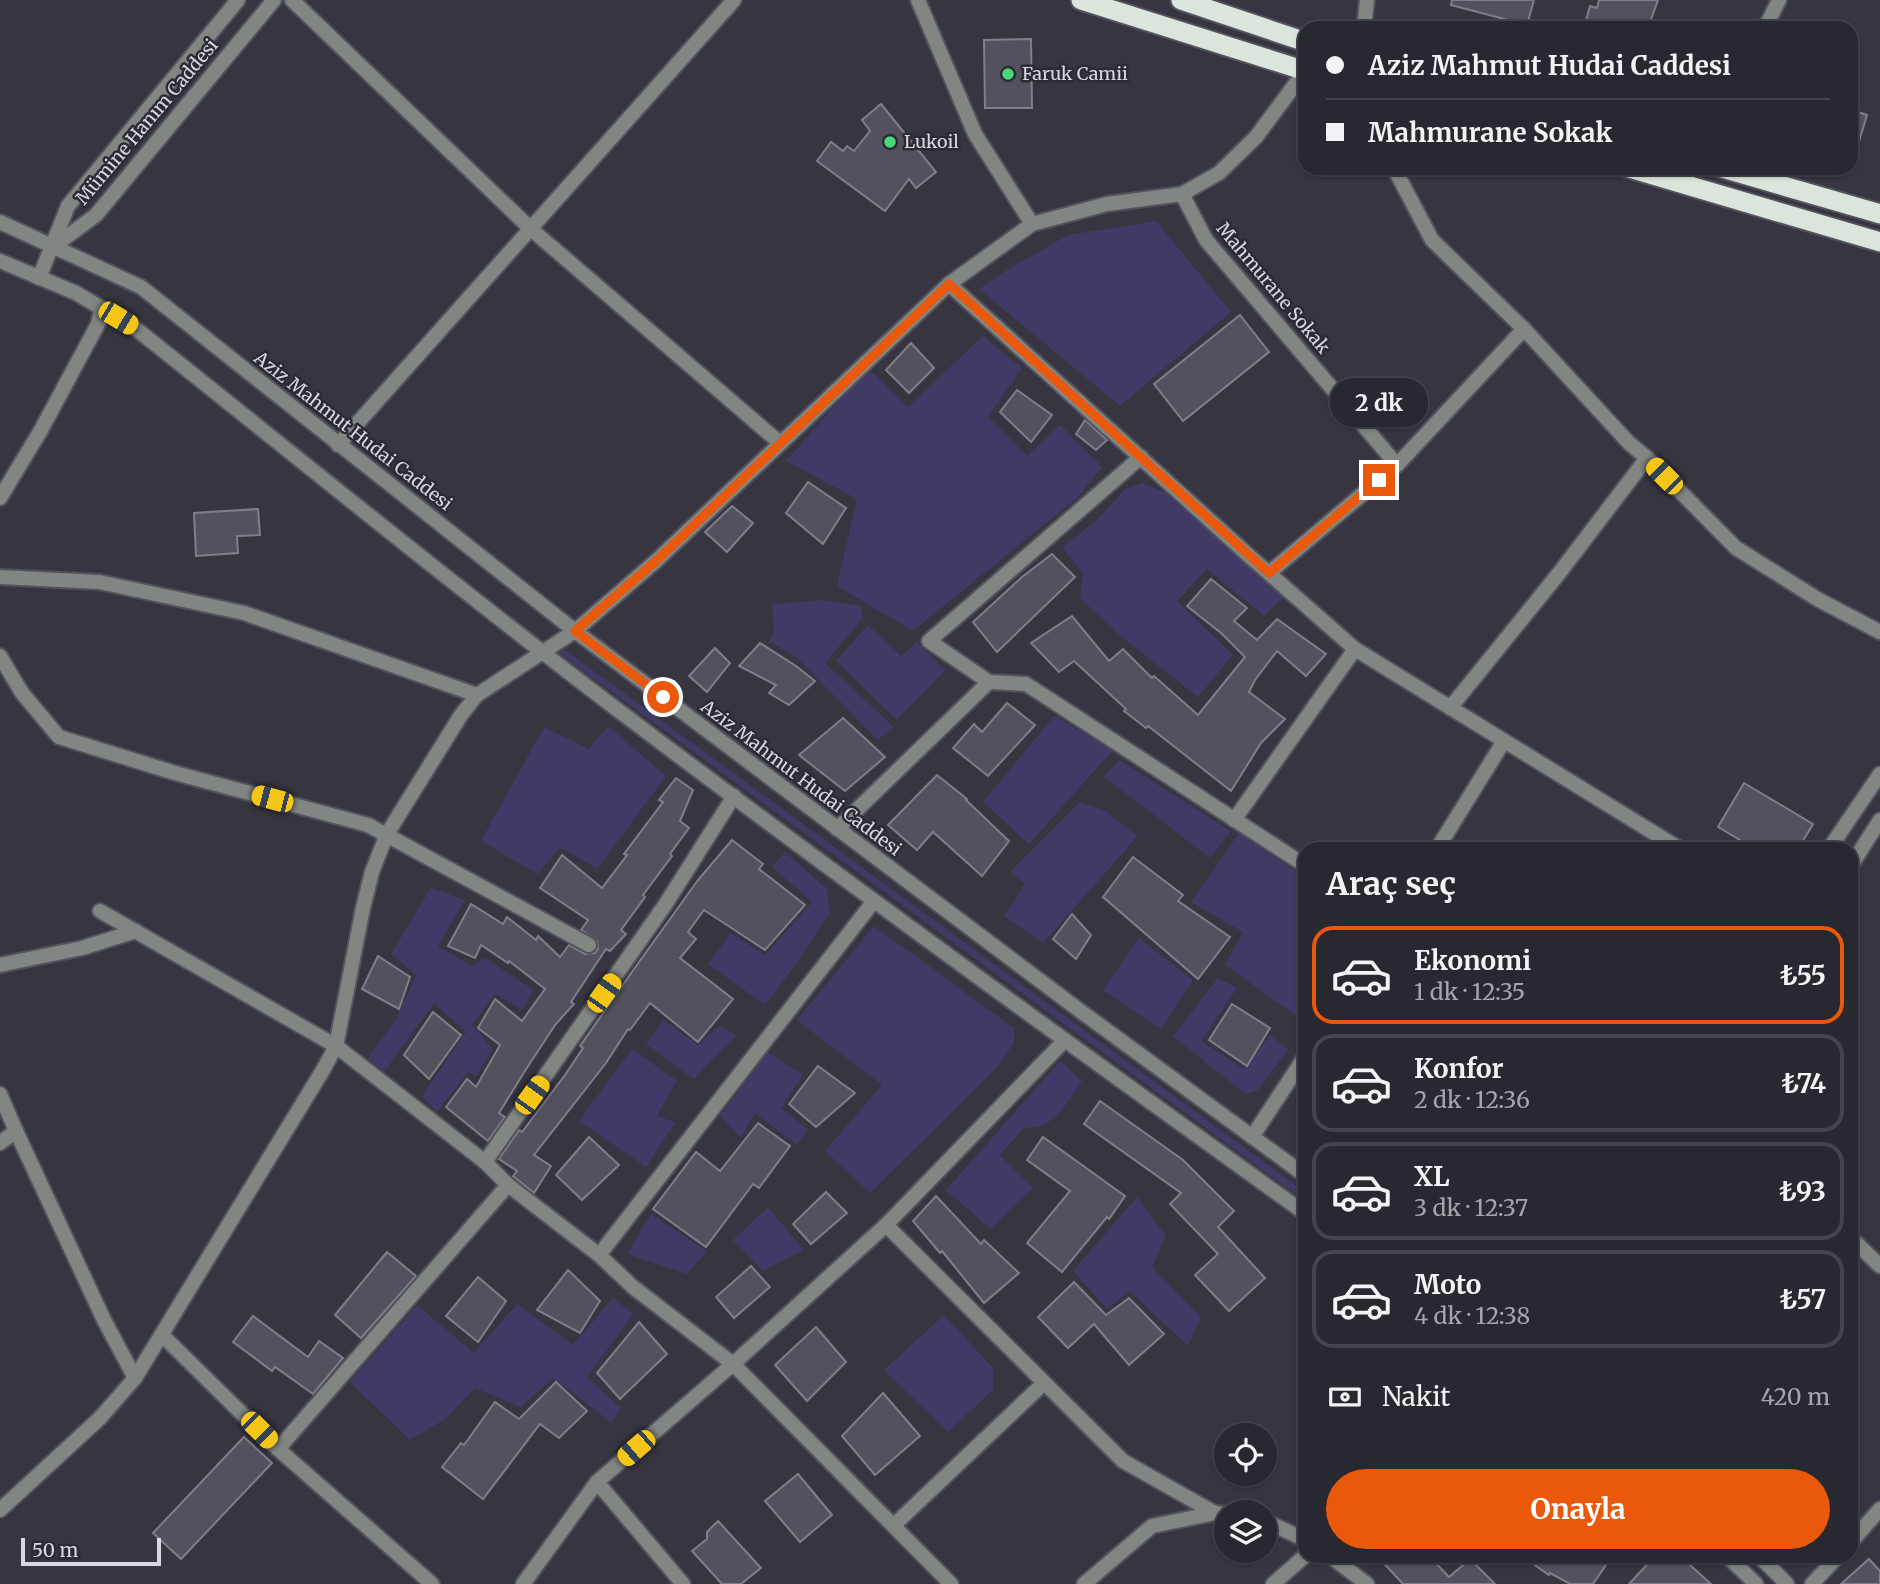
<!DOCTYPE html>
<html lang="tr">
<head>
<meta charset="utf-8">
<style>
  body { margin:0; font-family:Merriweather,serif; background:#303038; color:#f1f3f6; height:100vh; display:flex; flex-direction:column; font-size:26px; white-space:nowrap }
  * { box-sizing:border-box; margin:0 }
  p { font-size:23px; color:#a5a6ab }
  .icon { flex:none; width:38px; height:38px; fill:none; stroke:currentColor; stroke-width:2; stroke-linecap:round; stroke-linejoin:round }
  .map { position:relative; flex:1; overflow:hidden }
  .sheet { position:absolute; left:1298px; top:842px; width:560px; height:721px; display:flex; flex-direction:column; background:#282830; border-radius:21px; box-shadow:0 2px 5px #0004,0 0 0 2px #44444c }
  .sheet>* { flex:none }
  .hud { position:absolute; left:1298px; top:21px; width:560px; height:154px; border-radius:21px; box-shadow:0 2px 5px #0004,0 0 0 2px #44444c; display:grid; align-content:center; height:154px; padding:0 28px; background:#282830 }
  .tools { position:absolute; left:1214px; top:1423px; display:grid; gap:14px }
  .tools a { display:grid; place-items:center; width:63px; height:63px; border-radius:50%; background:#282830; box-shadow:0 2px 5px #0004,0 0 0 2px #44444c; font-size:35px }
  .scale { position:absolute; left:21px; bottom:18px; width:140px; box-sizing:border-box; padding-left:7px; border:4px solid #d8d8df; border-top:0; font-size:19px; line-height:24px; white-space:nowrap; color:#d8d8df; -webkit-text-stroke:5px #2c2b35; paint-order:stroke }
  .end { position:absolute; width:32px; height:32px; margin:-16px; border:9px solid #ea580c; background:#fff; box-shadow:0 0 0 4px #fff }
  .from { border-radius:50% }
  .bubble { position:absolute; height:49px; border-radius:24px; background:#282830; box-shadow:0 2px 5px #0004,0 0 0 2px #44444c; font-size:23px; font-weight:700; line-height:49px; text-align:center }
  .car { position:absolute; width:21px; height:42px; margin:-21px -10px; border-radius:9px; box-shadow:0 0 5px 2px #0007; background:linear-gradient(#f5c518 24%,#345 0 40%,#f5c518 0 76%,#345 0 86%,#f5c518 0) }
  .hud b { display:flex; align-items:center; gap:24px; height:66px; font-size:26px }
  .hud b+b { border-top:2px solid #44444c }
  .hud i { width:18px; height:18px; background:#f1f3f6 }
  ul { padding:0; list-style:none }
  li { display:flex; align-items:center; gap:21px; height:98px; margin:0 14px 10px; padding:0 14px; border:4px solid #44444c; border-radius:21px }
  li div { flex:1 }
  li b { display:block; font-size:26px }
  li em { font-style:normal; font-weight:700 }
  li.on { border-color:#ea580c }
  li>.icon { width:63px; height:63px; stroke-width:1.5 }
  h2 { padding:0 28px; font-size:32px; line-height:84px }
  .pay { display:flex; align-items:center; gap:18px; height:77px; padding:0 28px; font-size:26px }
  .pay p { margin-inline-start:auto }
  .button { display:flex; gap:14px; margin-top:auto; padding:14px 28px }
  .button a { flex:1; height:80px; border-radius:42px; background:#ea580c; color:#fff; font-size:28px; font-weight:700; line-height:80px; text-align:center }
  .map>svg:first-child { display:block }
  .green { fill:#413a66 }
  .building { fill:#52515d; stroke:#807e8b; stroke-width:2 }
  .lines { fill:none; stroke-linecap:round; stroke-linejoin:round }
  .minor-casing { stroke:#53525d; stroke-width:18 }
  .tertiary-casing { stroke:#53525d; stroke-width:18 }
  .trunk-casing { stroke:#53525d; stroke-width:23 }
  .minor { stroke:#818682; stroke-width:14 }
  .tertiary { stroke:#818682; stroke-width:14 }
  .trunk { stroke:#dae6dc; stroke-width:19 }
  .route { stroke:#ea580c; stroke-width:9 }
  .poi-dot { fill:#4bd677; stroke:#2c2b35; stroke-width:2.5 }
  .labels { text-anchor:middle; stroke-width:5; stroke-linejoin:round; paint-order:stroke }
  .poi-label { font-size:18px; fill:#d8d8df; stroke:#2c2b35; text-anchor:start }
  .street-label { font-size:18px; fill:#d8d8df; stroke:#2c2b35 }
</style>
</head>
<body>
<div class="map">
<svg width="1880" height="1584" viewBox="0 0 1880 1584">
  <rect width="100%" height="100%" fill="#363540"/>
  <g class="green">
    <path d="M1156,221L1231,312L1120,406L979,289L1010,268L1068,235Z"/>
    <path d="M983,336L1022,368L988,417L1027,456L1060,425L1102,467L1077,498L913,631L837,586L857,499L786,461L847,392L871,371L908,407Z"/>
    <path d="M1143,483L1164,492L1284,597L1264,616L1207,569L1177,601L1233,655L1198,697L1118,634L1080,598L1083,574L1062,547L1097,520L1125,489Z"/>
    <path d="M824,600L861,606L863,618L825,663L894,727L878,740L795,656L770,642L774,631L772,604Z"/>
    <path d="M868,625L901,656L917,642L945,670L897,720L836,661Z"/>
    <path d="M564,649L1305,1192V1201L559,653Z"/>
    <path d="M1054,716L1113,750L1029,844L983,802Z"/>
    <path d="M608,726L666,776L597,869L560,847L538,874L481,841L544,727L589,749Z"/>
    <path d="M1119,760L1231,831L1210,858L1104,777Z"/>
    <path d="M1080,802L1104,810L1138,836L1043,943L1004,916L1025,884L1010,872Z"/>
    <path d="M1239,833L1305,878L1306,1016L1302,1020L1225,965L1243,932L1191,902Z"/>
    <path d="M785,852L827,889L830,912L799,960L765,1005L708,964L731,933L765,955L812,902L772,867Z"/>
    <path d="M431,888L465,900L438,946L471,966L485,958L534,990L522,1010L495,994L472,1025L493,1049L476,1076L468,1072L437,1112L422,1096L466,1032L434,1003L384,1072L368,1058L396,1019L416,975L391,954Z"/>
    <path d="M874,926L1014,1028V1043L998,1066L870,1193L825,1151L882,1085L797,1020Z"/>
    <path d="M1139,938L1193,980L1161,1029L1103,990Z"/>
    <path d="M1218,978L1237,988L1201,1041L1244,1069L1270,1035L1288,1050L1258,1090L1245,1094L1173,1036Z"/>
    <path d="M664,1020L698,1045L719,1026L736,1035L694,1079L646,1044Z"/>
    <path d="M632,1049L677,1081L657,1115L675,1123L646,1167L579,1121Z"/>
    <path d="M768,1052L803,1075L781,1108L808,1129L797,1145L755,1113L741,1138L720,1116Z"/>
    <path d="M1060,1061L1082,1081C1066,1103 1055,1130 1024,1128L1000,1155L1033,1188L991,1229L946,1190Z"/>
    <path d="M1137,1197L1166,1236L1152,1267L1201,1317L1188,1346L1130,1291L1107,1309L1073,1271Z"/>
    <path d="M768,1207L804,1250L763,1271L733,1240Z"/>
    <path d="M651,1214L707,1251L687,1274L627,1254Z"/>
    <path d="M613,1298L634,1314L587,1377L621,1408L612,1423L553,1378L521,1407L475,1388L445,1419L410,1440L350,1382L417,1305L474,1353L517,1304L573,1345Z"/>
    <path d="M944,1315L993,1368V1390L948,1432L884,1370Z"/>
  </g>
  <g class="building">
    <path d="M1452,0H1534L1527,25L1451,5Z"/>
    <path d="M1599,0H1658L1648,28H1584L1590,6L1597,8Z"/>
    <path d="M1031,39L1032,108H985L984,40Z"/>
    <path d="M881,104L936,172L916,188L909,179L885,211L817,161L831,142L843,151L847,146L854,151L870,131L862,120Z"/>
    <path d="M1852,110L1867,115L1855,155L1852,154Z"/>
    <path d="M1240,315L1269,352L1183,421L1154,384Z"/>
    <path d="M911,343L934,368L909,393L886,370Z"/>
    <path d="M1017,390L1052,415L1031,442L1000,412Z"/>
    <path d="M1085,420L1107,440L1096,450L1076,434Z"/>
    <path d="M808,482L846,508L823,544L786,513Z"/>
    <path d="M732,506L753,523L727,552L705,532Z"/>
    <path d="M258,509L260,535L237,536L238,553L196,556L194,513Z"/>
    <path d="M1052,554L1075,577L997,652L973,622L1022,577Z"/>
    <path d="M1211,579L1247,608L1234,621L1257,640L1277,619L1326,654L1306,676L1277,651L1255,680L1249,692L1285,719L1261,743L1231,791L1148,726L1146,728L1124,711L1126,709L1074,661L1059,672L1031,643L1072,616L1109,661L1123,649L1152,678L1154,676L1198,715L1245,657L1221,633L1187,606Z"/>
    <path d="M760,643L796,666L815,681L789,705L769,693L776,685L739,666Z"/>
    <path d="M715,648L730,663L707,692L689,676Z"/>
    <path d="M1007,703L1035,725L988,776L953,748L974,724L982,732Z"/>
    <path d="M843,718L885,757L845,791L799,755Z"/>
    <path d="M937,775L967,799L966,800L1009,841L982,876L933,832L917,850L888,825Z"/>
    <path d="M676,778L693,790L680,821L689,828L670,854L672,856L643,895L645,897L621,930L626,934L610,951L606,949L571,1002L574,1004L555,1025L523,1074L499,1113L505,1117L488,1141L446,1107L467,1079L476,1087L500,1045L478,1028L495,999L522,1021L545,989L509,961L508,963L481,945L475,958L448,946L471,904L503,924L507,917L536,940L538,936L560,957L569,945L585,954L595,953L598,949L597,941L581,930L588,920L540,888L562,855L602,888L627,855L624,854L663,802L659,800Z"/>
    <path d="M1744,783L1813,824L1798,849H1755L1718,827Z"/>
    <path d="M732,840L763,864L759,869L805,905L765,950L704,910L688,932L696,939L680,958L733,999L698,1042L650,1003L630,1030L628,1029L606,1063L534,1155L551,1166L534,1193L513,1176L517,1171L499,1159L519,1130L522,1132L565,1075L583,1048L580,1046L639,962L698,880Z"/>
    <path d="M1133,857L1183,895L1178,901L1230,937L1198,979L1103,897Z"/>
    <path d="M1072,914L1091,935L1076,959L1053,939Z"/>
    <path d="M378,956L410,977L399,1009L362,989Z"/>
    <path d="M1232,1004L1270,1028L1247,1066L1209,1040Z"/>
    <path d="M433,1012L461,1035L429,1079L404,1055Z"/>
    <path d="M818,1066L855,1093L816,1127L789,1104Z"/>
    <path d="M1100,1101L1183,1160L1234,1211L1218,1227L1265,1278L1229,1311L1195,1275L1218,1254L1170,1204L1181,1193L1084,1124Z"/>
    <path d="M758,1123L790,1146L759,1188L753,1184L706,1247L653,1209L696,1152L720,1171Z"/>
    <path d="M589,1137L619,1165L582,1200L556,1175Z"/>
    <path d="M1043,1137L1125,1196L1109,1219L1107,1217L1062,1272L1027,1243L1070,1191L1027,1160Z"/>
    <path d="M826,1192L847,1213L811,1244L793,1224Z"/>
    <path d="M936,1196L981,1244L984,1240L1019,1273L984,1303L942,1251L940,1253L913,1221Z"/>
    <path d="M387,1252L416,1276L361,1338L335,1315Z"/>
    <path d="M751,1266L770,1287L734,1318L716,1297Z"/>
    <path d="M568,1270L600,1301L580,1333L537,1310Z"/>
    <path d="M478,1277L506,1301L478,1342L446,1316Z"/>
    <path d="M1074,1282L1106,1315L1129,1298L1164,1334L1129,1365L1094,1324L1068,1348L1038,1317Z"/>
    <path d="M253,1316L308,1357L319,1341L343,1358L313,1394L275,1367L272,1371L233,1342Z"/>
    <path d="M639,1322L667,1354L620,1399L597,1373Z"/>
    <path d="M816,1327L846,1362L807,1401L775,1365Z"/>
    <path d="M556,1382L587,1411L559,1438L540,1424L483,1499L442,1467L461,1443L464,1445L495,1402L519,1419Z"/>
    <path d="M883,1393L920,1436L875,1475L842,1436Z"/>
    <path d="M244,1437L272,1463L181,1559L153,1533Z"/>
    <path d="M798,1474L832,1515L800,1542L765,1501Z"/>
    <path d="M718,1521L761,1568L741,1584H722L692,1551L707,1539V1532Z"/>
    <path d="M1377,1556H1429L1449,1577L1470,1559L1495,1584H1403Z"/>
    <path d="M1522,1556H1612L1593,1584H1570L1550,1573L1549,1575Z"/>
    <path d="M1655,1556H1680L1711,1584H1629Z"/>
    <path d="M1869,1559L1880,1571V1584H1841Z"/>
  </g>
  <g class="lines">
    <defs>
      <g id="minor">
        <path d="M292,0L531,229L780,443"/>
        <path d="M918,0L975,134L1032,224"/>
        <path d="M1765,28L1779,0"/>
        <path d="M1394,168L1432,240L1524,329L1397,465"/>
        <path d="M1182,194L1206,240L1397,465L1269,573"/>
        <path d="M949,284L1247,554L1355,649L1680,849"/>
        <path d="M338,445L734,0"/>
        <path d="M1647,458L1736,548L1819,600L1880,632"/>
        <path d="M0,498L41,430L98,324L102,308"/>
        <path d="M0,577L99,582L244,613L477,695"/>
        <path d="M0,656L22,693L59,737L175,773L368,825L589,945"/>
        <path d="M989,682L1026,684L1306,866"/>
        <path d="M1450,708L1560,572L1647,458L1629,443L1524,329"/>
        <path d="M1234,820L1355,649"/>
        <path d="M837,829L989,682L929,641L1141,457"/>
        <path d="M1437,849L1504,741"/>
        <path d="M100,911L336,1046L485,1162L508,1185L599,1255L633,1287L733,1364L951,1584"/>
        <path d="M0,965L82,948L136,931"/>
        <path d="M0,1094L16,1131"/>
        <path d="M1252,1137L1306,1055"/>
        <path d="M0,1143L16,1131L104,1320L135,1378"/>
        <path d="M485,1162L665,905L734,796"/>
        <path d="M886,1225L1065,1040"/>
        <path d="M1852,1239L1880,1266"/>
        <path d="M599,1255L874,901"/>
        <path d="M163,1336L278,1449L432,1584"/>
        <path d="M278,1449L508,1185"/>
        <path d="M597,1482L683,1584"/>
        <path d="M0,1510L100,1418L135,1378L323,1070L336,1046L363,908L372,872L387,834L461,715L477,695L575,631L656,561L949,284L1032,224L1107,204L1182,194L1219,173L1256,137L1305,71"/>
        <path d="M1265,1521L1306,1540"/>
        <path d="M894,1525L1044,1383"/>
        <path d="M1852,1541L1880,1509"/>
        <path d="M1330,1556L1367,1584"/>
        <path d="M523,1584L597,1482L733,1364L886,1225L1123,1461L1215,1513"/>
        <path d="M1084,1584L1152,1526L1215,1513L1227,1514"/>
        <path d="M1273,1584L1306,1555"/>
        <path d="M1812,1584L1838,1556"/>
      </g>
      <g id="tertiary">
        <path d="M1364,28L1367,0"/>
        <path d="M0,222L141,287L575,631L1083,1013L1306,1176"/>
        <path d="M53,247L96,215L274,0"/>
        <path d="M0,261L76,293L135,328C302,461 468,597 639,726C859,892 1082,1053 1306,1214"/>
        <path d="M39,278L68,206L238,0"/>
        <path d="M1829,849L1880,774"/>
        <path d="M1852,864L1880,820"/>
        <path d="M1727,1556L1756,1584"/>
        <path d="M1759,1556L1787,1584"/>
      </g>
      <g id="trunk">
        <path d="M1081,0L1306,71"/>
        <path d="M1181,0L1306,42"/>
        <path d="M1629,168L1880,242"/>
        <path d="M1722,168L1880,214"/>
      </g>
    </defs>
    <use href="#minor" class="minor-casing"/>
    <use href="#tertiary" class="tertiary-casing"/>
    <use href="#trunk" class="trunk-casing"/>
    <use href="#minor" class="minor"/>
    <use href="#tertiary" class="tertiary"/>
    <use href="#trunk" class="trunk"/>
  </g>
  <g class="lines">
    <path class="route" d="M663,697L575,631L656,561L949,284L1269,573L1379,480"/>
  </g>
  <g class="poi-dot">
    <circle cx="1008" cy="74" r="7"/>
    <circle cx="890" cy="142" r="7"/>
  </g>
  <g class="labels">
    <g class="poi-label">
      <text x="1022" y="80">Faruk Camii</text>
      <text x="904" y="148">Lukoil</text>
    </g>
    <g class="street-label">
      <text transform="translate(147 122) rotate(-50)" y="6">Mümine Hanım Caddesi</text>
      <text transform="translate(1273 288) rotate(50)" y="6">Mahmurane Sokak</text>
      <text transform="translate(353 431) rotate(38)" y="6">Aziz Mahmut Hudai Caddesi</text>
      <text transform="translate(801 778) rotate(37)" y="6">Aziz Mahmut Hudai Caddesi</text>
    </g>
  </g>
</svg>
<div class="tools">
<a><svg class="icon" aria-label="locate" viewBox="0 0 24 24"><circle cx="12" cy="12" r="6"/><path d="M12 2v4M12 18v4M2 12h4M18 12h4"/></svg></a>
<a><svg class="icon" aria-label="layers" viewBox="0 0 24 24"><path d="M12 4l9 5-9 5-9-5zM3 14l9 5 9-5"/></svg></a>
</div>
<div class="scale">50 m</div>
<i class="end from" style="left:663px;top:697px"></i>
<i class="end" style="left:1379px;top:480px"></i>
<div class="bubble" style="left:1330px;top:378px;width:98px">2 dk</div>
<i class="car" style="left:118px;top:318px;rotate:121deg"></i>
<i class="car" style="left:1664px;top:476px;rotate:315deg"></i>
<i class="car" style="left:272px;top:799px;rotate:285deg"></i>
<i class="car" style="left:604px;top:993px;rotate:35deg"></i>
<i class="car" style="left:532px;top:1095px;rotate:36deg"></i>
<i class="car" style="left:259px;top:1430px;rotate:135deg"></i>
<i class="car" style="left:636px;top:1448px;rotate:229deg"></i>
<div class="hud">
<b><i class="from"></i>Aziz Mahmut Hudai Caddesi</b>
<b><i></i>Mahmurane Sokak</b>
</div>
<section class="sheet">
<h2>Araç seç</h2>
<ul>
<li class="on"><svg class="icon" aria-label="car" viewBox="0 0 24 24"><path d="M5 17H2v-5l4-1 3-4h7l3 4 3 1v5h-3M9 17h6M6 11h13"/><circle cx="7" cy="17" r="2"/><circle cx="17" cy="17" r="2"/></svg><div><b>Ekonomi</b><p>1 dk · 12:35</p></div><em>₺55</em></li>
<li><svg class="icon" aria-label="car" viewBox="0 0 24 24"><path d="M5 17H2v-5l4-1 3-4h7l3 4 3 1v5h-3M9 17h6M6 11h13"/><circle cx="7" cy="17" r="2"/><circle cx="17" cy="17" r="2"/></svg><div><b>Konfor</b><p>2 dk · 12:36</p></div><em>₺74</em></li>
<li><svg class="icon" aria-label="car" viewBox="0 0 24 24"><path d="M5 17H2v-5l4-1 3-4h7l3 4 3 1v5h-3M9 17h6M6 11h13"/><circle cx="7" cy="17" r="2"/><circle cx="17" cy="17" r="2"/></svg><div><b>XL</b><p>3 dk · 12:37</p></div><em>₺93</em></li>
<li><svg class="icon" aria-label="car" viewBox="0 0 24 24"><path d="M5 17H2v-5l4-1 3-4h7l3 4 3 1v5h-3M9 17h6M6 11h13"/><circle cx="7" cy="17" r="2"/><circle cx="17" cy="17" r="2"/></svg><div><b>Moto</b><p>4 dk · 12:38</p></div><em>₺57</em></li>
</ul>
<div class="pay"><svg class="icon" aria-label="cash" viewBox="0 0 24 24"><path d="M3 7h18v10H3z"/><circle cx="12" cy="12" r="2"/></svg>Nakit<p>420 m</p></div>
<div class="button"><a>Onayla</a></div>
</section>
</div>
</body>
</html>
